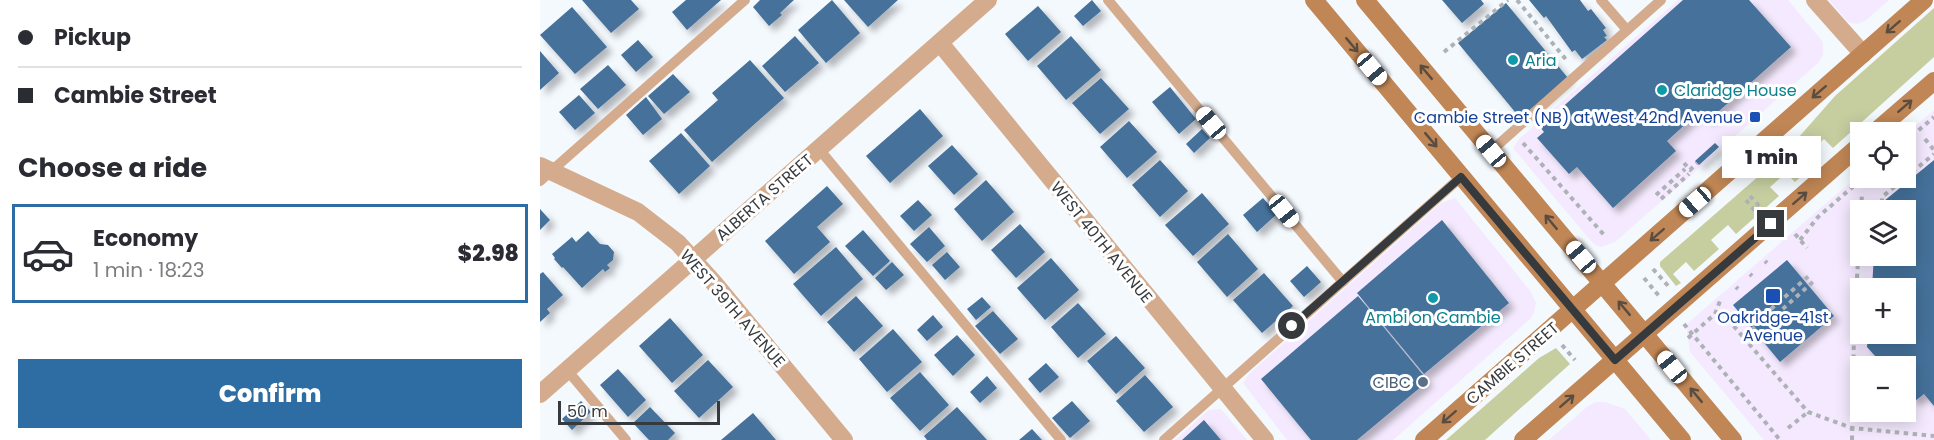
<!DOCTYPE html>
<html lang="en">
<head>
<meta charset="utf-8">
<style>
  body { margin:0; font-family:Poppins,sans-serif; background:#f2f2f3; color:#2b2b33; height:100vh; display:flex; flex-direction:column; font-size:22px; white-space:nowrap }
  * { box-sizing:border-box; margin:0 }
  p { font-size:20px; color:#7c7c81 }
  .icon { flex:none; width:33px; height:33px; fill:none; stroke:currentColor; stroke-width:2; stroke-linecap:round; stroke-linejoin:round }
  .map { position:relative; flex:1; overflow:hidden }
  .details { display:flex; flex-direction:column; background:#fff; width:540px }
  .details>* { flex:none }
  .guide { display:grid; align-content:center; height:132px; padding:0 18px; background:#fff }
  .controls { position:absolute; left:1310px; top:122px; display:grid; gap:12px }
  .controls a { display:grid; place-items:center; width:66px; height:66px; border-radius:0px; background:#fff; box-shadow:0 3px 15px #0003; font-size:30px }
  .scale { position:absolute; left:18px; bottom:15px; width:162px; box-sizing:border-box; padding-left:6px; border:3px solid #373a3c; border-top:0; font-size:16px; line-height:21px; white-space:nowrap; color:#373a3c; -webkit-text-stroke:4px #fff; paint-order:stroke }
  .end { position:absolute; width:27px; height:27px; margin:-14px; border:8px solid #373a3c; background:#fff; box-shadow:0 0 0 3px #fff }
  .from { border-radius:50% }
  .bubble { position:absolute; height:42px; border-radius:0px; background:#fff; box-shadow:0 3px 15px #0003; font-size:20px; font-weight:800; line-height:42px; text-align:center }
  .car { position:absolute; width:18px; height:36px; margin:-18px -9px; border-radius:8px; box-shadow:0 0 4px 2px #0007; background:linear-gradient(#fff 24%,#345 0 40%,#fff 0 76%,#345 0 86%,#fff 0) }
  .guide b { display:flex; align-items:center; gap:21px; height:57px; font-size:22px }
  .guide b+b { border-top:2px solid #e1e1e2 }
  .guide i { width:15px; height:15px; background:#2b2b33 }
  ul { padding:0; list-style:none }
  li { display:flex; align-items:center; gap:18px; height:99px; margin:0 12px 9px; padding:0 6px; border:3px solid transparent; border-radius:0px }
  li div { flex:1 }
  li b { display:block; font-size:22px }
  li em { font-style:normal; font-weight:800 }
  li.active { border-color:#2d6da3 }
  li>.icon { width:54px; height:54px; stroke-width:1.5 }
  h2 { padding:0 18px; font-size:27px; line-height:72px }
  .primary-button { display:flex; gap:12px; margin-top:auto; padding:12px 18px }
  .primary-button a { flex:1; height:69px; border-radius:0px; background:#2d6da3; color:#fff; font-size:24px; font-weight:800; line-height:69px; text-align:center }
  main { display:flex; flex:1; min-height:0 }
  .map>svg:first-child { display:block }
  .commercial { fill:#f4e9fe; fill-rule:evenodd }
  .green { fill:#c6cea0 }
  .building { fill:#44719a; filter:url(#shadow) }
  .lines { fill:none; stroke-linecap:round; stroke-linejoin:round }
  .path { stroke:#aeb2b6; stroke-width:4; stroke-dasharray:4.5 4.5; stroke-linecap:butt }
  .lane { stroke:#d4ac8d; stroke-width:10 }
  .street { stroke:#d4ac8d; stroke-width:18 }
  .secondary { stroke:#c08655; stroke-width:18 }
  .oneway { stroke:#594d42 }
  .route { stroke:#373a3c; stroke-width:8 }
  .culture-dot { fill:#0f9aa8; stroke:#fff; stroke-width:2 }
  .transit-dot { fill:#1a4fb4; stroke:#fff; stroke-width:2 }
  .service-dot { fill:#5c6f8a; stroke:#fff; stroke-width:2 }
  .labels { text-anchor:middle; stroke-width:6; stroke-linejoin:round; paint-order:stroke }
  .culture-label { font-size:16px; fill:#0d838f; stroke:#fff; text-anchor:start }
  .transit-label { font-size:16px; fill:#164399; stroke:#fff; text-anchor:end }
  .street-label { font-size:16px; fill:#373a3c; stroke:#fff }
  .service-label { font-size:16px; fill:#4e5e75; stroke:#fff; text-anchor:end }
</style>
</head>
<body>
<main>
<section class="details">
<div class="guide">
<b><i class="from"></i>Pickup</b>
<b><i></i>Cambie Street</b>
</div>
<h2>Choose a ride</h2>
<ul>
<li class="active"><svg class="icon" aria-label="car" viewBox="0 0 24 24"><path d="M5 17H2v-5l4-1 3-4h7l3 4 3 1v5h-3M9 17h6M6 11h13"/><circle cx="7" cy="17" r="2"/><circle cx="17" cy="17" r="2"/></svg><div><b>Economy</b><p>1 min · 18:23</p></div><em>$2.98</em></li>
</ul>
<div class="primary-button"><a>Confirm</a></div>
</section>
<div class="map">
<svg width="1394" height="440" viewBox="0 0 1394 440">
  <defs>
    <filter id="shadow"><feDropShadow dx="5.5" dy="5.5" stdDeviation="3" flood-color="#0004"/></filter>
  </defs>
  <rect width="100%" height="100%" fill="#f4f9fe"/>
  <g class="commercial">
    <path d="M1138,0H1248L1283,42V55L1279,62L1075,242L1061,247L1055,245L1050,240L973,148L979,139Z"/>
    <path d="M1289,0H1349L1325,21L1317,24L1308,22Z"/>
    <path d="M1394,110V440H1224L1150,352L1147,332L1148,323L1320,174V177H1365V135ZM1320,210H1365V255H1320ZM1320,288H1365V333H1320ZM1320,366H1365V411H1320Z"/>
    <path d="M915,198L991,292L996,303L994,312L991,318L853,440H747L703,383L709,374L901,203Z"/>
    <path d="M1056,402H1065L1085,409L1111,440H1009L1048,406Z"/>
    <path d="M681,409L707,440H635L669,410Z"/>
  </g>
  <g class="green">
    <path d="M1394,8V57L1293,148L1284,139L1272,151L1280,159L1255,182L1246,173L1230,187L1239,196L1196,234L1188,225L1171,240L1179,249L1154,271L1146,262L1133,274L1141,283L1136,286L1120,266V262L1244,154L1295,96Z"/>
    <path d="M1016,348L1030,364L945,440H906L999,358Z"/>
  </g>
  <g class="building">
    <path d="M42,0H91L99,9L71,33Z"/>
    <path d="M146,0H181L147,30L132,12Z"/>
    <path d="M220,0H254L240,13L242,15L229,26L213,7Z"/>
    <path d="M292,0L320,33L286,63L258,30Z"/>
    <path d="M304,0H358L328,27Z"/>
    <path d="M552,0L561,11L543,26L534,16Z"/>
    <path d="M902,0H941L944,4L922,23Z"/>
    <path d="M989,0H1040L1048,11L1051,9L1066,28L1063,30L1067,36L1064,37L1067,40L1042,59L1035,50L1032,52L1006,16L1004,18Z"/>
    <path d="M1143,0H1209L1251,47L1169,120L1161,110L1127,141L1136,151L1073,208L1037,167L1029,174L997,138L1004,132L1000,127Z"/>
    <path d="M966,3L1028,78L980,118L918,43Z"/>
    <path d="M498,6L521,32L488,61L465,34Z"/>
    <path d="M32,7L67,47L35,74L0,35Z"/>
    <path d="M255,36L279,63L245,92L222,66Z"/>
    <path d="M531,36L561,70L526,100L497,66Z"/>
    <path d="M98,40L113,57L96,72L81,55Z"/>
    <path d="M0,51L19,73L0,90Z"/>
    <path d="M210,60L244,98L172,162L144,130L178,100L172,93Z"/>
    <path d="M68,65L86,85L58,109L40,89Z"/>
    <path d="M133,74L150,92L124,114L108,96Z"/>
    <path d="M561,78L589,109L560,134L532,103Z"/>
    <path d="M630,87L656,119L639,134L612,102Z"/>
    <path d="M39,95L55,113L35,130L19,112Z"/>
    <path d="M106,97L122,119L103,135L86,115Z"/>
    <path d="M380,109L403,136L350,183L326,156Z"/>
    <path d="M589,121L617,152L587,178L560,147Z"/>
    <path d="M662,129L670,138L654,153L646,144Z"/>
    <path d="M141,133L170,166L139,194L109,161Z"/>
    <path d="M1175,143L1179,147L1159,165L1155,161Z"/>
    <path d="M412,145L438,174L414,195L388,166Z"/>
    <path d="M620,160L648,191L620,217L592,185Z"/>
    <path d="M1394,160V406L1384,394L1375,401L1365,390V366H1344L1327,347L1328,333H1365V288H1332L1334,255H1365V210H1338V206Z"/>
    <path d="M446,180L474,212L442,241L414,209Z"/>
    <path d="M287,186L303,204L277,227L290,242L254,274L225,241Z"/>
    <path d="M662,193L689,224L653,256L625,225Z"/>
    <path d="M723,198L737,214L717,232L703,215Z"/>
    <path d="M378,200L392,215L374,231L360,216Z"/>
    <path d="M0,209L10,220L0,230Z"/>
    <path d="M902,220L969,303L884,374L817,293Z"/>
    <path d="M480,224L505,252L476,278L451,250Z"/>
    <path d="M389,227L405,246L387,262L370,244Z"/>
    <path d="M323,230L350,261L333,276L305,246Z"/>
    <path d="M48,231L60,244L68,245L74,252L73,260L67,265L70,268L65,272L63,269L42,288L23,267L22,268L14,259L15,258L12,254L32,237L36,242Z"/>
    <path d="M688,234L718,269L687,297L657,262Z"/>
    <path d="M296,247L323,279L281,316L253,284Z"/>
    <path d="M407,252L420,267L405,280L392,265Z"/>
    <path d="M511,258L539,290L505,320L477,288Z"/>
    <path d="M1247,260L1294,316L1240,362L1193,305Z"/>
    <path d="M352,262L364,275L346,290L335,278Z"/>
    <path d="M767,266L781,282L764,297L750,281Z"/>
    <path d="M3,272L23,295L7,309L10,313L0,322V274Z"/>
    <path d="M724,273L753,306L722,333L693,300Z"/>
    <path d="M316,296L343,326L314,352L287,322Z"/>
    <path d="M818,296L888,381L817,440H771L721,379Z"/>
    <path d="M442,297L451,307L436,320L427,309Z"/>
    <path d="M538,303L566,334L538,358L511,327Z"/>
    <path d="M453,311L478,339L460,354L435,326Z"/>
    <path d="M393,315L403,327L387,341L377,330Z"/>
    <path d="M130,318L163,355L132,383L99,346Z"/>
    <path d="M353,329L382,362L347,392L319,359Z"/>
    <path d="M417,335L435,355L413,376L394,355Z"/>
    <path d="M576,336L605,368L576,394L547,361Z"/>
    <path d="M168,360L193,387L159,418L134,391Z"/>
    <path d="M506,363L519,377L500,393L488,379Z"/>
    <path d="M78,369L106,400L88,417L60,385Z"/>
    <path d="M380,372L409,405L380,431L350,398Z"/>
    <path d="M605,375L633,407L604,432L576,401Z"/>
    <path d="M447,376L457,388L440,403L430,392Z"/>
    <path d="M41,401L51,412L32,430L22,419Z"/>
    <path d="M532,401L550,421L530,438L512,418Z"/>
    <path d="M110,407L135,433L128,440H109L93,423Z"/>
    <path d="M417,407L447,440H387L384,436Z"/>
    <path d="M213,413L236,440H181Z"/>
    <path d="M664,420L681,440H642Z"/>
    <path d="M492,429L502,440H479Z"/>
  </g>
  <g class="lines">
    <g class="path">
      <path d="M977,0L1028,62"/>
      <path d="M904,52L968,0"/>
      <path d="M1385,139L1394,150"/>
      <path d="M1365,142L1394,117"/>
      <path d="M983,143L1065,236"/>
      <path d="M1144,163L1150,170L1157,163"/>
      <path d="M1116,195L1145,169"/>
      <path d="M1210,196L1220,207"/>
      <path d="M1121,199L1149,174"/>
      <path d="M1206,200L1215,211"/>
      <path d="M1342,203V197L1394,154"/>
      <path d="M1321,210L1322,194"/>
      <path d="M1255,234L1267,248"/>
      <path d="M1260,240L1278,217L1324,177"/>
      <path d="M1225,261L1227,263"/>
      <path d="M1113,269L1130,288"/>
      <path d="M1210,274L1212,276"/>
      <path d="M1104,278L1119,296"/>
      <path d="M1196,287L1198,289"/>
      <path d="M1231,309L1271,274"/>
      <path d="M1236,315L1276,279"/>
      <path d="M1188,319L1203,337L1215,327"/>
      <path d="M1144,324L1240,440"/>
      <path d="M1203,337L1268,412L1312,428L1394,436"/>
      <path d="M1148,338L1175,314L1180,301"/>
      <path d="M1022,345L1035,360"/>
      <path d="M1248,428L1268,412"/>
      <path d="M1312,440L1314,332L1320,224"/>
    </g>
    <g class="lane">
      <path d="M568,0L803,282"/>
      <path d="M1061,0L1087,30"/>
      <path d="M279,149L521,440"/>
      <path d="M951,151L1121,0"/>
      <path d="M0,181L205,0"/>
      <path d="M27,370L86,440"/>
      <path d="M624,440L921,177"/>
    </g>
    <g class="street">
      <path d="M1275,0L1323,54"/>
      <path d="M400,43L725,440"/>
      <path d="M0,166L98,212L138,243L174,283L304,440"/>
      <path d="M0,394L448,0"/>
    </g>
    <g class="secondary">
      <path d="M774,0L1142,440"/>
      <path d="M825,0L1193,440"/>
      <path d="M1335,132L1394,81"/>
      <path d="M884,440L1384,0"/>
      <path d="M983,440L1320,145"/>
    </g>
  </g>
  <defs><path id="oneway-shaft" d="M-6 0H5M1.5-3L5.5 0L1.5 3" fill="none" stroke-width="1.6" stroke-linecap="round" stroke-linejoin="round" transform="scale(1.5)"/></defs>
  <g class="oneway">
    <use href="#oneway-shaft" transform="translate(1353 27) rotate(139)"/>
    <use href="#oneway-shaft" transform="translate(812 45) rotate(50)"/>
    <use href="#oneway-shaft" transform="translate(886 72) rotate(-130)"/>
    <use href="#oneway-shaft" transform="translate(1279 92) rotate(139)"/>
    <use href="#oneway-shaft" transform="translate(1365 106) rotate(-41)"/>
    <use href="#oneway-shaft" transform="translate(891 140) rotate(50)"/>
    <use href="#oneway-shaft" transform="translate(1260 198) rotate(-41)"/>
    <use href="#oneway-shaft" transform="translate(1011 222) rotate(-130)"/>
    <use href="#oneway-shaft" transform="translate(1117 235) rotate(139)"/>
    <use href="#oneway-shaft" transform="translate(1084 308) rotate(-130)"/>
    <use href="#oneway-shaft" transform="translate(1156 395) rotate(-130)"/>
    <use href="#oneway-shaft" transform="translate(1027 401) rotate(-41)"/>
    <use href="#oneway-shaft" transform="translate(909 417) rotate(139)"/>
  </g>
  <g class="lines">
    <path class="route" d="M752,326L921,177L1075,360L1231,224"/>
  </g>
  <g class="culture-dot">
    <circle cx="973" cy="60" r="6"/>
    <circle cx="1122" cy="90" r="6"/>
    <circle cx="893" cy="298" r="6"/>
  </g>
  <g class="transit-dot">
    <rect x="1209" y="111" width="12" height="12" rx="3"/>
    <rect x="1225" y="288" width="16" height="16" rx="3"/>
  </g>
  <circle class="service-dot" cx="883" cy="382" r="6"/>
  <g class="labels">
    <g class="culture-label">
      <text x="985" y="66">Aria</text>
      <text x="1134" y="96">Claridge House</text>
      <text x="893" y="323" text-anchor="middle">Ambi on Cambie</text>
    </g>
    <g class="transit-label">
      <text x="1203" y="123">Cambie Street (NB) at West 42nd Avenue</text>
      <text x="1233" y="323" text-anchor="middle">Oakridge-41st<tspan x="1233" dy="18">Avenue</tspan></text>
    </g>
    <g class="street-label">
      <text transform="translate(224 197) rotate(-41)" y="6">ALBERTA STREET</text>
      <text transform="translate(562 242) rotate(51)" y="6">WEST 40TH AVENUE</text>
      <text transform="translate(193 308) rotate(49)" y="6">WEST 39TH AVENUE</text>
      <text transform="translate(972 363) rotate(-41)" y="6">CAMBIE STREET</text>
    </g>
    <g class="service-label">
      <text x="871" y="388">CIBC</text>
    </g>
  </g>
</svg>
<div class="controls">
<a><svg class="icon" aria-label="locate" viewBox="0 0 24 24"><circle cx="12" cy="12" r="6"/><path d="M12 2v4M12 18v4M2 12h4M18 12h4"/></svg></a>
<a><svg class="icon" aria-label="layers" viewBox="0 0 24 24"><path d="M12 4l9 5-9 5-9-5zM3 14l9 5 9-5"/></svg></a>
<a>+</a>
<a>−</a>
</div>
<div class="scale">50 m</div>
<i class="end from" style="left:752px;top:326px"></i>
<i class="end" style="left:1231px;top:224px"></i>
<div class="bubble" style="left:1182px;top:136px;width:99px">1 min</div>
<i class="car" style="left:832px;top:69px;rotate:140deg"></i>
<i class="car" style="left:671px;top:123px;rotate:320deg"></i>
<i class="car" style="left:951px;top:151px;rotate:320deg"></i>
<i class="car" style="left:1155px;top:202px;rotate:229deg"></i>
<i class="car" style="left:744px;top:211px;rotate:141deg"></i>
<i class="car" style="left:1041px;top:257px;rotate:320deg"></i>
<i class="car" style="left:1132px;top:367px;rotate:321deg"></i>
</div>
</main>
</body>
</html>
